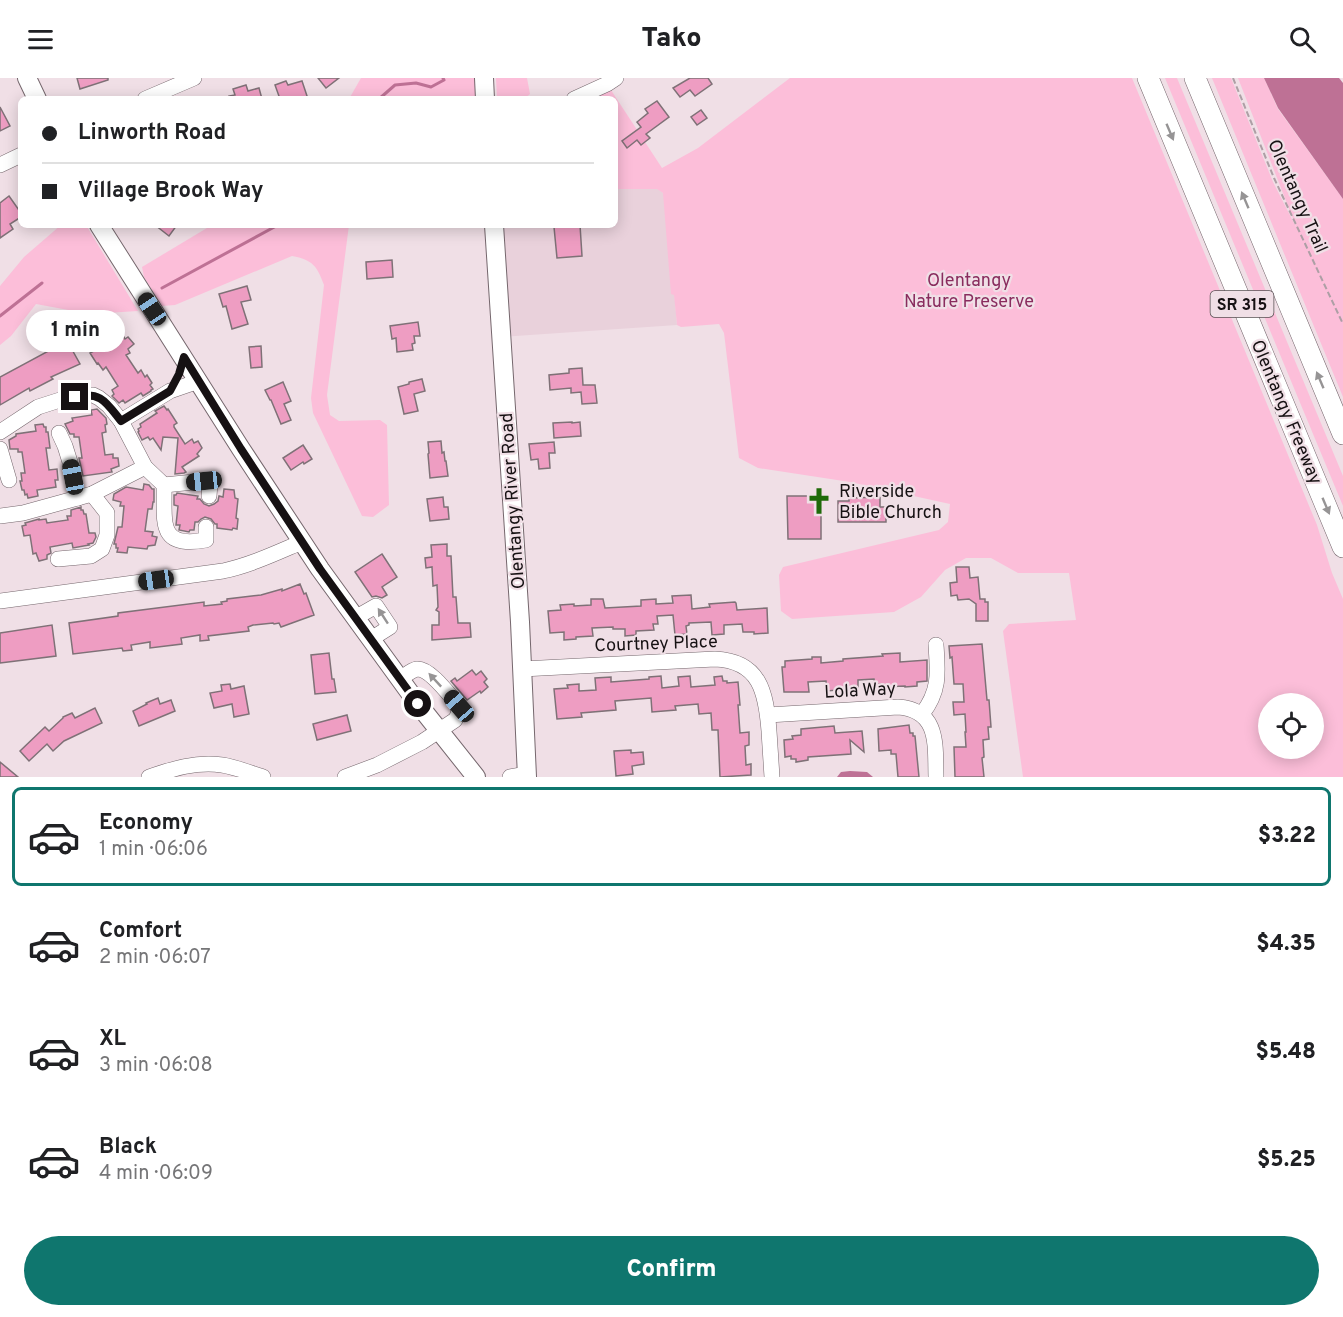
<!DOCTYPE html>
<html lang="en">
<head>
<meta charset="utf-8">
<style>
  body { margin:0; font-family:Overpass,sans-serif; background:#f2f2f2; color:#202124; height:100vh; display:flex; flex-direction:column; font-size:22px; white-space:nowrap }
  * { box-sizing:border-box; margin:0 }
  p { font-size:20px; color:#757577 }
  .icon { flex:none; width:33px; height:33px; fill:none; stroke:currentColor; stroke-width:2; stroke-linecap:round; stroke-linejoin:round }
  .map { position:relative; height:699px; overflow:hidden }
  .drawer { display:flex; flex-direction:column; background:#fff; flex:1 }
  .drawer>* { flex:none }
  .guide { position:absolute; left:18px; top:18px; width:600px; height:132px; border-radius:9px; box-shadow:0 3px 15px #0003; display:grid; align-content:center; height:132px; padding:0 24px; background:#fff }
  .controls { position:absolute; left:1258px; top:615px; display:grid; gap:12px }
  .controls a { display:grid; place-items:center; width:66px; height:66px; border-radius:50%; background:#fff; box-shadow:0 3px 15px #0003; font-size:30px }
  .end { position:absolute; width:27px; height:27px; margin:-14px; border:8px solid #161113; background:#fff; box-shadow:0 0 0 3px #fff }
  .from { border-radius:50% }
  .bubble { position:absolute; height:42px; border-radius:21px; background:#fff; box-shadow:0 3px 15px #0003; font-size:20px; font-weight:800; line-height:42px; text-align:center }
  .car { position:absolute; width:18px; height:36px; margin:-18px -9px; border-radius:8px; box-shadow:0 0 4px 2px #0007; background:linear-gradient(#222 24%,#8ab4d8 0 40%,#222 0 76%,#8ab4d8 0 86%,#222 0) }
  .guide b { display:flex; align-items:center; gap:21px; height:57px; font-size:22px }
  .guide b+b { border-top:2px solid #e0e0e0 }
  .guide i { width:15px; height:15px; background:#202124 }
  ul { padding:10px 0 0; list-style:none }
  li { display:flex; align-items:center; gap:18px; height:99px; margin:0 12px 9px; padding:0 12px; border:3px solid transparent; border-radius:9px }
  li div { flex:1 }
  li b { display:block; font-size:22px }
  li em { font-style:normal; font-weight:800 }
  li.current { border-color:#0f766e }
  li>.icon { width:54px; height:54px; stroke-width:1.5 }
  .button { display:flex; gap:12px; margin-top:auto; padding:12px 24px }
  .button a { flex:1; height:69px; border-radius:36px; background:#0f766e; color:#fff; font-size:24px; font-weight:800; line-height:69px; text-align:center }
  header { display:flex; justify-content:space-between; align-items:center; height:78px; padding:0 24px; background:#fff; font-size:27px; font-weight:800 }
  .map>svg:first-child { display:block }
  .built { fill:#e9d1db }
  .green { fill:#fcbed9; fill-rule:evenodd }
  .water { fill:#be7195 }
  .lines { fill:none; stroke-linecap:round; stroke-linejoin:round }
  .stream { stroke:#be7195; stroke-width:3 }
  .building { fill:#ee9dc2; stroke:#7f7177; stroke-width:1.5 }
  .minor-casing { stroke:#75676d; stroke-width:16 }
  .major-casing { stroke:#75676d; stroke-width:20 }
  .highway-casing { stroke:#75676d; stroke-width:22 }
  .path { stroke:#ad9fa5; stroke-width:2; stroke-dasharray:6 3; stroke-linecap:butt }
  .minor { stroke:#fff; stroke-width:15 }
  .major { stroke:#fff; stroke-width:18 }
  .highway { stroke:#fff; stroke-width:21 }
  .oneway { fill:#969495 }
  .route { stroke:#161113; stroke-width:8 }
  .labels { text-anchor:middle; stroke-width:4.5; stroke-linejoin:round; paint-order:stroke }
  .shield { fill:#f0dfe6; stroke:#574f52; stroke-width:1.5 }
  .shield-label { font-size:16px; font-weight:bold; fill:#161113 }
  .street-label { font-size:18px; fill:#161113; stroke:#f0dfe6 }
  .park-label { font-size:18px; fill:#892c5e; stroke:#f0dfe6 }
  .poi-label { font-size:18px; fill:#161113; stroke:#f0dfe6; text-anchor:start }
</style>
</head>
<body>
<header><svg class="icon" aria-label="menu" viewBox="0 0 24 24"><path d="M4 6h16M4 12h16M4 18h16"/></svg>Tako<svg class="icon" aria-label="search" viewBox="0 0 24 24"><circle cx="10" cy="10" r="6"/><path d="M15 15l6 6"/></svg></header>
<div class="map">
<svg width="1343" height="699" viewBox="0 0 1343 699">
  <rect width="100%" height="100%" fill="#f0dfe6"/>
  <path class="built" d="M629,110L658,111L666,117L677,247L502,259L495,147H615V111Z"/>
  <g class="green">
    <path d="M361,0H478L479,21H349Z"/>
    <path d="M496,0H527L530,16L524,21H497Z"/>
    <path d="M790,0H1132L1317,447L1332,495L1343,521V699H1023L1003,553L1009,546L1076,542L1069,495H1018L991,480H966L945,492L921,519L894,534L792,541L781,533L779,497L783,489L939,452L948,444L950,426L850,404L758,390L739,380L724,255L719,246L681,249L677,247L674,217L671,216L663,115L657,111H615V21H567L607,6L662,90L698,70ZM1269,626H1314V670H1269Z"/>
    <path d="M1165,0H1177L1343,398V428Z"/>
    <path d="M1212,0H1231L1273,104L1297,151L1238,0H1264L1278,31L1343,121V319Z"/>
    <path d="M61,147H86L138,233L90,236L36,226L11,258L0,267V208L24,179Z"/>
    <path d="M212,147H349L327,317L330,337L339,343L380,342L387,347L389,427L373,439L362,438L313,335L311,320L324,207C317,188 313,182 292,178L175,227L162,228L144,199L142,189Z"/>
  </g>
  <g class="water">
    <path d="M1264,0H1339L1343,5V121L1278,30Z"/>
    <path d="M850,693L867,694L873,699H837L841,694Z"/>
  </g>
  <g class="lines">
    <g class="stream">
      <path d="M379,21L395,7L416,5L431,9L444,2L443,0"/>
      <path d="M162,210L278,147"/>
      <path d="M0,238L42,205"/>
    </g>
  </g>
  <g class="building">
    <path d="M77,0H108V2L80,11Z"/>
    <path d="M318,0H339L326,10Z"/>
    <path d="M690,0H708L712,6L695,18L690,12L680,19L673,10Z"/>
    <path d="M286,3L288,7L302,3L308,21H280L275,7Z"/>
    <path d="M246,7L248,13L259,10L262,21H230L229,18L235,17L233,11Z"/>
    <path d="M657,23L669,39L646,56L650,60L641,67L637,62L627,70L622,63L641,49L637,44L648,35L645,31Z"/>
    <path d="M0,29L10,48L0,53Z"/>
    <path d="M701,32L707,40L697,47L691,39Z"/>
    <path d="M9,118L21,135V139L10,146L13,151L0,160V125Z"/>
    <path d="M155,147H177L169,158Z"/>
    <path d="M580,147L582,178L557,180L554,149Z"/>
    <path d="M392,182L393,199L367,201L366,184Z"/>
    <path d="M247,208L251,222L241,224L248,246L232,251L226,228L223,229L219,216Z"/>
    <path d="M418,244L420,258H414L415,265L412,266L413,272L397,274L396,260L392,261L390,248Z"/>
    <path d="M119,259L121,261L124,259L125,261L128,259L134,266L128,271L130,275L126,277L138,295L141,292L145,299L147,297L152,305L150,307L153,311L151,312V313L143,318L141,315L125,325L123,322L119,325L112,318L114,316L112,312L118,308L106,289L103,292L98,285L97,286L90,275L94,273L92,270L99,265L102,270Z"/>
    <path d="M65,264L67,270L70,268L80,286L51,299L53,301L30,313L29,310L0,327V299Z"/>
    <path d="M261,268L262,289L251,290L249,269Z"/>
    <path d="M582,290L583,307H595L597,325L582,326L581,314L571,315V310L550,312L549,297L569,295V291Z"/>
    <path d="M422,301L425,313L414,316L418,333L404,336L398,309L409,306V304Z"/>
    <path d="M283,304L291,323L284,326L291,342L281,346L271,322H270L265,312Z"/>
    <path d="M164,328L167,332L168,331L177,345L174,347V349L185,366L192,361L194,365L198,363L202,370L197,376L199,378L182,389L186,394L184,395L175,396L178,360L163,359L161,372L153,360L150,362L148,359L142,362L138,354L139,353L138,351L141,349L140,346L157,335L155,333Z"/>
    <path d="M97,331L106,340L107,346L105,347L106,354L102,355L105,377L113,376V380H118L119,388L111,391L112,394L83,398L79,380H82L79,359H74V356H70L65,346L73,343L72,340L92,337L91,332Z"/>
    <path d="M572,344V345L580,344L581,358L554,360L553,345Z"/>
    <path d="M43,346L44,349H46V354H48L50,370H46L49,392L57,391L58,402H55L56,409L37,412L38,418L28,420L27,416L25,417L24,412H22L20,403H22L21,395H25L22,374H18V371H10L9,362L16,358V356L36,353L35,347Z"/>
    <path d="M441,363L442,375L444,374L445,383H446L448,398L430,400L428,376L429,375L428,364Z"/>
    <path d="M554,364L555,375H549L550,390L539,391L538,381L531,382L529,366Z"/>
    <path d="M303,367L312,381L304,386L303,384L291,392L283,380Z"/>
    <path d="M144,406L149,407L152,411H154V424H153L152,431H148L145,453L153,454L152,458L157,459L155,467L148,468L147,471L128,469L127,475L117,474L118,470H116V466H114L118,449H122L124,428H120L121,424L113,422L114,416L126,409L143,412Z"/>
    <path d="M224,411L234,412L235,420L238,421L236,440L238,441L237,451L233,450L232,452L217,450V446H215L211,441L205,439L201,441L198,444H195L194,452H190L189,454L179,452L180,447H176L178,428L174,427V417H176L177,415L198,418L197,421H200L204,426L209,428L214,426L218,423L219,418L223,419Z"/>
    <path d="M787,418H819V423H821V461H788Z"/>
    <path d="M443,419L444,429H448L449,441L430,443L427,421Z"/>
    <path d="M880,419V429H886V444H838V423H849V420Z"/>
    <path d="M81,429V432H83L84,436H86L89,455H95L96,459L93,465L88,466L89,467L73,470L72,465L50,469L51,475L47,477V481L39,483L36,475L33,476L30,457L24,458L22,448L26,447L25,445L39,441V442L46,441L47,445L68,442L67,438H71V432Z"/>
    <path d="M447,466V478H451L453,519H456L458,545H470L471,559L432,562V547H439V534L436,532L438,529L437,507L433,508L432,489L426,490L425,480L432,479L431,467Z"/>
    <path d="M382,476L397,499L382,509L387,517L382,520L376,518L372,519L355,494Z"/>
    <path d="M956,489H969L970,500L978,499L980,521H985V524H988V543H976V526L969,521L958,522L957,517L951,518L950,505L957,504Z"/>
    <path d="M300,506L304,516L306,515L314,537L281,549L279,545L274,546L273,545L253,547L248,549L249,553L208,558L209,562L200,563V557L181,560L182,566L150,570V564L131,567L132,572L123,573L122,570L73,576L69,545L118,538V535L204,524V528L222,526L221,524L227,523V521L261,517L282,511V513Z"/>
    <path d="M691,517L692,531L710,529L709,526L735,524L736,525L737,532L767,530L768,555L754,556V554H743L742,546L724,547V556L712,557L711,544L689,545V547L686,548L687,556L675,557L673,537L657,538L658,546H653L654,552L636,553V557L625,558V551H613V549L592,550L593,558L576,559V561L564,562V554L550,555L548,533L561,532L560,527L574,526V528L591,527V521H603L605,530L641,528V522L656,521V526L673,525L672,518Z"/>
    <path d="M52,547L56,578L0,585V555Z"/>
    <path d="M982,566L987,622H989L991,649H988L989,661L983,662L984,679L982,680L984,699H955L954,669H966L965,654H966L965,636L954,637L953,624H964L963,606H954L952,579L950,580L949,568Z"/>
    <path d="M329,575L332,601H334L336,614L315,616L311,577Z"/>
    <path d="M900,575V584L927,582V603L917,604V608L905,609V608L881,609V606L875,607L874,601L858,602V610L827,613L826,603L808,604L809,614H784L782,589H785V583L812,581V579H821V585L843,583V581L883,578L882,576Z"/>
    <path d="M472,592L476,597L481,593L487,601L484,604L488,609L481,615L480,613L467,622L451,603L455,600L457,603Z"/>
    <path d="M661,598L662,610L679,608L678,599L690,598L691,609L715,607L714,599L722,598L723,603H727V605L738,604L740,627H738L740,655L749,654V667L745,668L746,687L751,686V697L720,699L718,652H712L711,635L699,636L698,626L675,628L676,632L652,634L651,620L615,623L616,632L581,635L582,639L557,641L554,611L568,610L567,607L579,606V613L596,612L595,600L611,599V604L649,601V599Z"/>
    <path d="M230,606L231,611L244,608L249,636L234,639L232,626L214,630L210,615L222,613L221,607Z"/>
    <path d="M158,620L160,626L171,622L175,633L139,648L133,633L147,626L146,625Z"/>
    <path d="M95,630L102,645L64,663L53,673L47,666L29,683L20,673L45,649L49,653L63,640V639L72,635L75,640Z"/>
    <path d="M347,637L351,653L317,662L313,646Z"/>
    <path d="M909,647L910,655H913V658H915L919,699H898L896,676H891V672L879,673L878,651Z"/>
    <path d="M834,648L835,655L862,653L864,674L850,662L851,676L808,679V682L796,684V681H791V678L785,679L784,662L793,661L792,658L801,657V651Z"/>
    <path d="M631,672V675L643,674L644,686L632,688L633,696L616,698L614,673Z"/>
    <path d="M0,684L18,699H0Z"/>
  </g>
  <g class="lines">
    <defs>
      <g id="minor">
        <path d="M145,21L194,0"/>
        <path d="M574,21L607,6L616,0"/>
        <path d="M0,87L21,77"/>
        <path d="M121,343L170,313L199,303"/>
        <path d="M0,354L38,329L63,321L87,317H93L99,320L109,328L121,343L145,389L164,407C165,444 157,471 206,462V449"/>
        <path d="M59,355L65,368L70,384L78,420"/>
        <path d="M0,371L9,402"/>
        <path d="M164,407L204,403L210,406L209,418"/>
        <path d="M0,438L23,435L92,416L145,389"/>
        <path d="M58,481L91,478L102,471L107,457V435L92,416"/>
        <path d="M0,523L223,493C251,487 276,475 302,464"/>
        <path d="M355,540L376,528L390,549L371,561"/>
        <path d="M522,591L715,581C760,583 766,614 769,653C770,668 771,684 772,699"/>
        <path d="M922,636C940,613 938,595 936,567"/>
        <path d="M768,637L898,629C940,632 935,668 936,699"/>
        <path d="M149,699C172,691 197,683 222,687C236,689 250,695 263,699"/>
        <path d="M345,699L377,687L422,664L455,642L458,637L459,628C450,618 430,590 417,591C411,592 405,598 400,601"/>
        <path d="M510,699L527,696"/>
      </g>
      <g id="major">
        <path d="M27,0L37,21"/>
        <path d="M484,0L485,21"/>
        <path d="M99,147L241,371L320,491L418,626L476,699"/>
        <path d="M494,147L520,544L527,699"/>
      </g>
      <g id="highway">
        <path d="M1148,0L1343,469"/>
        <path d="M1195,0L1343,356"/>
      </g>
    </defs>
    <use href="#minor" class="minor-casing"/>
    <use href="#major" class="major-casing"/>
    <use href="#highway" class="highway-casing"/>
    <path class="path" d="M1233,0L1274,100L1343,246"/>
    <use href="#minor" class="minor"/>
    <use href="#major" class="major"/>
    <use href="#highway" class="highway"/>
  </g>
  <defs><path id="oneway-solid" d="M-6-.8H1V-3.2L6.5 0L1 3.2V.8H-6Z" transform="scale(1.5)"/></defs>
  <g class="oneway">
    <use href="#oneway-solid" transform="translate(1170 54) rotate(67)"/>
    <use href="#oneway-solid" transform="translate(1245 122) rotate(-113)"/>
    <use href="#oneway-solid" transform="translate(1320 302) rotate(-113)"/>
    <use href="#oneway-solid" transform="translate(1326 428) rotate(67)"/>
    <use href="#oneway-solid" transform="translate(383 538) rotate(-123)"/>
    <use href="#oneway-solid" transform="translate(435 602) rotate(-133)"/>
  </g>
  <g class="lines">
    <path class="route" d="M75,319C101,313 106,324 121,343L170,313L179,296L184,279L241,371L320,491L418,626"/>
  </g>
  <defs>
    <symbol id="church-bare" viewBox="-9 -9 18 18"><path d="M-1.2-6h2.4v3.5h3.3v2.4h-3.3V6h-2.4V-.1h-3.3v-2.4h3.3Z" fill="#1e6a09" stroke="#f0dfe6" stroke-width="2.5" paint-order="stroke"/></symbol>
  </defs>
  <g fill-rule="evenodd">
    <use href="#church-bare" x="800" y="404" width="38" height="38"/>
  </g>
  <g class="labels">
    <rect class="shield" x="1210.5" y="213" width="63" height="26" rx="4.5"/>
    <g class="shield-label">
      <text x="1242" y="232">SR 315</text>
    </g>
    <g class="street-label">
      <text transform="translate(1298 118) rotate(66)" y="6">Olentangy Trail</text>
      <text transform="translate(1287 334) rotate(67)" y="6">Olentangy Freeway</text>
      <text transform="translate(512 423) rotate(-94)" y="6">Olentangy River Road</text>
      <text transform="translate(656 565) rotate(-2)" y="6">Courtney Place</text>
      <text transform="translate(860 612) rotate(-3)" y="6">Lola Way</text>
    </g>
    <g class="park-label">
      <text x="969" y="208">Olentangy<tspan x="969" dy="21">Nature Preserve</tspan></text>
    </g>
    <g class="poi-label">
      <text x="839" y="419">Riverside<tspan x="839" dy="21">Bible Church</tspan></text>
    </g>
  </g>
</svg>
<div class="controls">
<a><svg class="icon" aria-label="locate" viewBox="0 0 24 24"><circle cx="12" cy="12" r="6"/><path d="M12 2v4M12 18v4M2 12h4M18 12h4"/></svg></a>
</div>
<i class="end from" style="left:418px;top:626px"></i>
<i class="end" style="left:75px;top:319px"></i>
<div class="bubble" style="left:26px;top:232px;width:99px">1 min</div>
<i class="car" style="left:152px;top:231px;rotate:326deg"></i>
<i class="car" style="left:73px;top:399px;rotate:349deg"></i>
<i class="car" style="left:204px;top:403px;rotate:264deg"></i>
<i class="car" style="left:156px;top:502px;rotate:262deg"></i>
<i class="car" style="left:459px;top:628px;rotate:319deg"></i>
<div class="guide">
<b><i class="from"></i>Linworth Road</b>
<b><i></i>Village Brook Way</b>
</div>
</div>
<section class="drawer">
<ul>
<li class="current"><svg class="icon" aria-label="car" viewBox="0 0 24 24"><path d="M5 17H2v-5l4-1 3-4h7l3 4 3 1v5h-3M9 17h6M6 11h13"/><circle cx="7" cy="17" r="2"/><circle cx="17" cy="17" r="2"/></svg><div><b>Economy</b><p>1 min · 06:06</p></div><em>$3.22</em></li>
<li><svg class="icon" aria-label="car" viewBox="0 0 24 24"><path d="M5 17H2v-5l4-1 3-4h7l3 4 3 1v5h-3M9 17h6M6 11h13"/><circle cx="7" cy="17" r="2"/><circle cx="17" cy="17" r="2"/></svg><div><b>Comfort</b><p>2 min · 06:07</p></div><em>$4.35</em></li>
<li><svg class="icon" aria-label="car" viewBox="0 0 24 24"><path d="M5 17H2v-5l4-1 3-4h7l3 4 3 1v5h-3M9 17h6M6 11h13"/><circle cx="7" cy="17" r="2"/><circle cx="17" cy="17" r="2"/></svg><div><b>XL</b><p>3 min · 06:08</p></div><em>$5.48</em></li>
<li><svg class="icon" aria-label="car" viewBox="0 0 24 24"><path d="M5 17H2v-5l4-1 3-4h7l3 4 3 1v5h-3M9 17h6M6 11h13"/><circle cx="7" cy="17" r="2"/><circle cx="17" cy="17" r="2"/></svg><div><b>Black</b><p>4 min · 06:09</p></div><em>$5.25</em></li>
</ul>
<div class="button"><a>Confirm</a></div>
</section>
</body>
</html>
